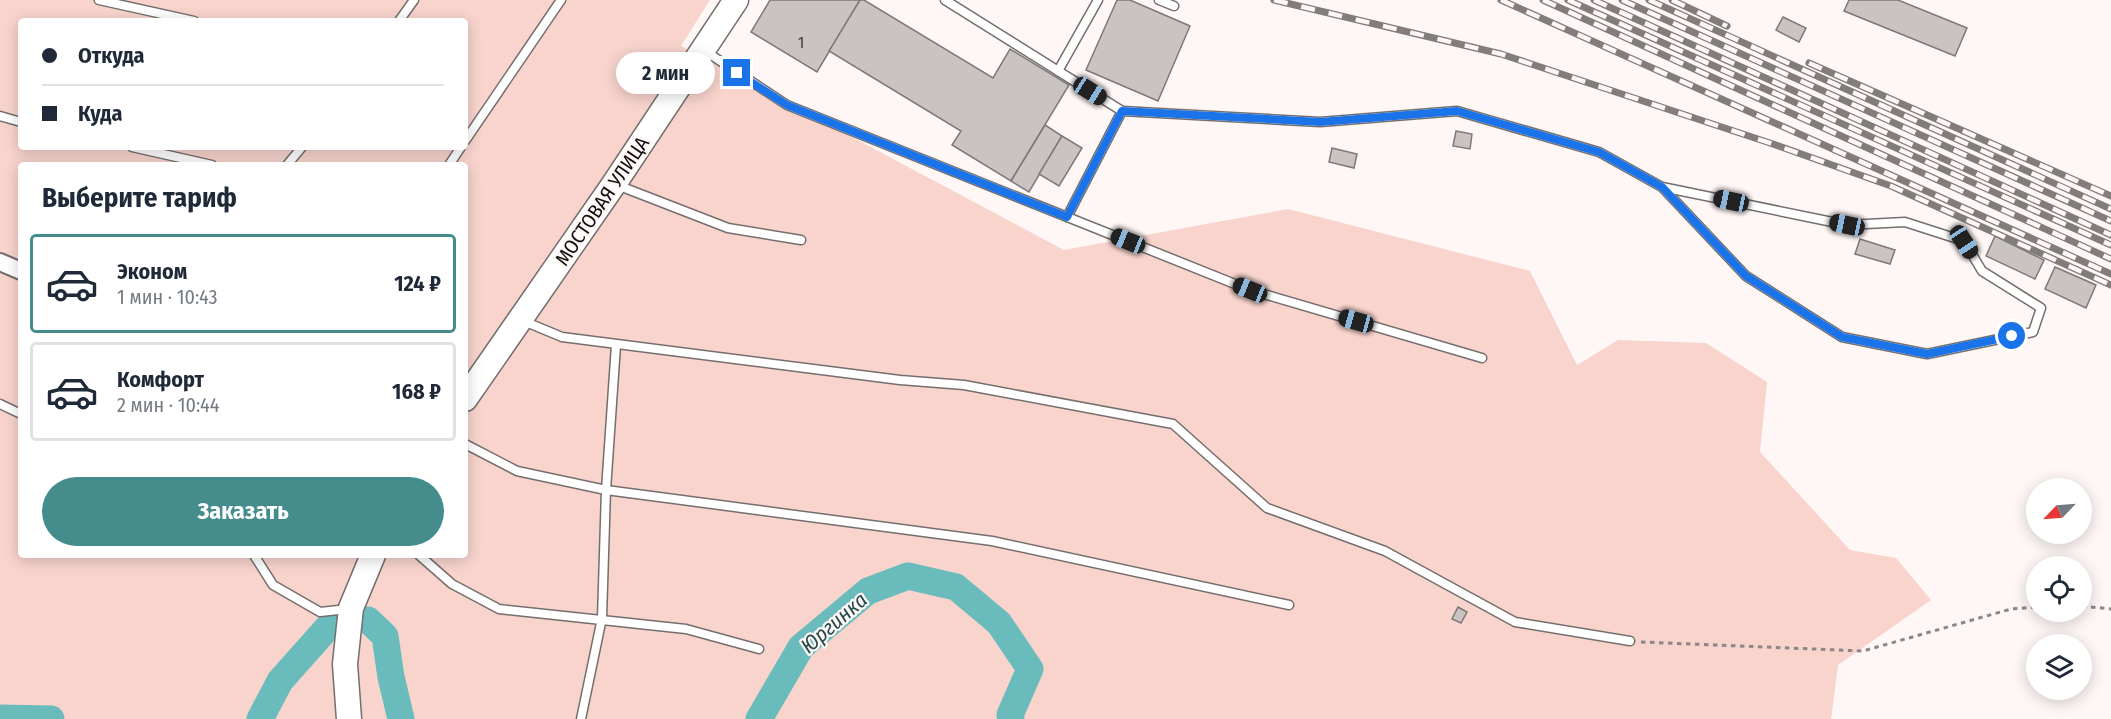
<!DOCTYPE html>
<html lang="ru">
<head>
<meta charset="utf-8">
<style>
  body { margin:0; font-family:"Fira Sans Condensed",sans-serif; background:#f6f6f7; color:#1f2937; height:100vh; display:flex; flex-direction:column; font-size:22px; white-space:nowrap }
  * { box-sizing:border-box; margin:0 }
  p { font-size:20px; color:#747a83 }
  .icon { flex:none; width:33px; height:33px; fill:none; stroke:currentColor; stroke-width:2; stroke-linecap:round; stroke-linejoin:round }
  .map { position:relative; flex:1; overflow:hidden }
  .sheet { position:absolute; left:18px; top:162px; width:450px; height:396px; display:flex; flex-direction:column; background:#fff; border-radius:6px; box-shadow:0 3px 15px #0003 }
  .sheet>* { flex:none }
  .top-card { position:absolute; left:18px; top:18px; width:450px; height:132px; border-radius:6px; box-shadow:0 3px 15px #0003; display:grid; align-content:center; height:132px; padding:0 24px; background:#fff }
  .needle { width:39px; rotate:245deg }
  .tools { position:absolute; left:2026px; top:478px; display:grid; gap:12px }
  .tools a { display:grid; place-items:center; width:66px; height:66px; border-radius:50%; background:#fff; box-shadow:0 3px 15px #0003; font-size:30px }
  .end { position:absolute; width:27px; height:27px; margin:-14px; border:8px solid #1a73e8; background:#fff; box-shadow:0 0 0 3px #fff }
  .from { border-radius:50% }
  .bubble { position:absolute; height:42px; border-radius:21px; background:#fff; box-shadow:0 3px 15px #0003; font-size:20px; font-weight:700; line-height:42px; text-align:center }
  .car { position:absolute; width:18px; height:36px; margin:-18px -9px; border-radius:8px; box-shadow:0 0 4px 2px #0007; background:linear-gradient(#222 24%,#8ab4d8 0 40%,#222 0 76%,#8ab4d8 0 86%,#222 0) }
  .top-card b { display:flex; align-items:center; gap:21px; height:57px; font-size:22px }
  .top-card b+b { border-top:2px solid #e0e1e3 }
  .top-card i { width:15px; height:15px; background:#1f2937 }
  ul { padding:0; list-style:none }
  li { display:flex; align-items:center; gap:18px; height:99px; margin:0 12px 9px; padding:0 12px; border:3px solid #e0e1e3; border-radius:6px }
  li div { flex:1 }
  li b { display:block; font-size:22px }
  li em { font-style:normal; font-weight:700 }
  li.on { border-color:#458d8d }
  li>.icon { width:54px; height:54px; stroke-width:1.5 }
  h2 { padding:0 24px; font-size:27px; line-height:72px }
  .cta { display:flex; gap:12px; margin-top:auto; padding:12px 24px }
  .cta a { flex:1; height:69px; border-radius:36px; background:#458d8d; color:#fff; font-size:24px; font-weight:700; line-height:69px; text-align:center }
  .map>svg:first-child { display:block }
  .green { fill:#f8d4cd; fill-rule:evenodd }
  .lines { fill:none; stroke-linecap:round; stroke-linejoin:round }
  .river { stroke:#69bcbb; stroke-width:27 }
  .building { fill:#c9c3c2; stroke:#7e7978; stroke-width:1.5 }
  .lane-casing { stroke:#746e6d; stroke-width:11 }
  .street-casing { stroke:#746e6d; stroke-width:20 }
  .secondary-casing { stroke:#746e6d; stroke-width:27 }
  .path { stroke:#8c8786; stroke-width:3; stroke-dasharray:4.5 4.5; stroke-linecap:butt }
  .lane { stroke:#fff; stroke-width:8 }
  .street { stroke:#fff; stroke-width:16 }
  .secondary { stroke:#fff; stroke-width:24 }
  .rail-casing { stroke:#817d7c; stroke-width:7 }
  .rail { stroke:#fef7f6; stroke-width:4.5; stroke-dasharray:14; stroke-linecap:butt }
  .route { stroke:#1a73e8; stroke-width:8 }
  .labels { text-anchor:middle; stroke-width:4.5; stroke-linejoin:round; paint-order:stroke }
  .number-label { font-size:16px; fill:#3e3b3b }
  .street-label { font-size:20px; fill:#100e0e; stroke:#fef7f6 }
  .water-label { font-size:21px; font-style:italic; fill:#234a4a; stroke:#fef7f6 }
</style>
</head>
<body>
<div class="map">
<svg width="2111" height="719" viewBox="0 0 2111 719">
  <rect width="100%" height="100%" fill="#fef7f6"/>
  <path class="green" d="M0,0H710L681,46L1064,250L1288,209L1530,271L1577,365L1618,340L1706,343L1767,382L1760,452L1850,550L1896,558L1931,600L1838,665L1831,719H0ZM21,21H465V147H21ZM21,165H465V555H21Z"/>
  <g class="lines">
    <g class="river">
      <path d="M368,620L385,636L391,677L401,719"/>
      <path d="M0,718L51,719"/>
      <path d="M260,719L280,681L329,626"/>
      <path d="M759,719L801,647L868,591L908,576L956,587L999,623L1030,669L1010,715L1011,719"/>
    </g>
  </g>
  <g class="building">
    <path d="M770,0H860L817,72L751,32Z"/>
    <path d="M860,0H864L993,78L1010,49L1069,85L1011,181L952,145L961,131L829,51Z"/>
    <path d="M1117,0H1130L1190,26L1158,101L1086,70Z"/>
    <path d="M1849,0H1898L1967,28L1955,56L1844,11Z"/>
    <path d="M1783,17L1806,28L1799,42L1776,30Z"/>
    <path d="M1045,125L1062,136L1029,192L1011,181Z"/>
    <path d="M1456,131L1472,134L1470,149L1453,146Z"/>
    <path d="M1062,136L1082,148L1059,186L1039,174Z"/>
    <path d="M1332,148L1357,154L1354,168L1329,162Z"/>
    <path d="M1995,236L2044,260L2035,279L1986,256Z"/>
    <path d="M1860,239L1895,250L1890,264L1855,254Z"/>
    <path d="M2055,267L2096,285L2086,308L2045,289Z"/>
    <path d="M1458,607L1467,612L1461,623L1452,619Z"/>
  </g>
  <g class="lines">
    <defs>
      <g id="lane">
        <path d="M99,0L194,21"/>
        <path d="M945,0L1122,111L1067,217"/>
        <path d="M1159,0L1174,6"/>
        <path d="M399,21L414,0"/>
        <path d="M705,51L787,105L1250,290L1482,358"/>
        <path d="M1058,71L1098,0"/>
        <path d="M1122,111L1320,122L1457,111L1599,152L1662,187L1847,225L1905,222L1964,241L1982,271L2041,308L2033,332L1927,354L1842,337L1746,276L1662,187"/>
        <path d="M0,116L21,122"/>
        <path d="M465,141L561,0"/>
        <path d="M132,147L212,165"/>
        <path d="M287,165L302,147"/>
        <path d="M449,165L461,147"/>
        <path d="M617,185L728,228L801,240"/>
        <path d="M521,320L562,337L900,380L964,385L1173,424L1267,508L1385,551L1515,622L1630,641"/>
        <path d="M0,404L21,414"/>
        <path d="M465,444L517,471L606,490L992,541L1289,605"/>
        <path d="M254,555L273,585L320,612L348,609"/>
        <path d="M419,555L452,584L499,609L686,629L759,649"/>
        <path d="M581,719L602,618L606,490L616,345"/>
      </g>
      <path id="street" d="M0,262L21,271"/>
      <g id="secondary">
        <path d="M465,399L614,184L736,0"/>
        <path d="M349,719L345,664L351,608L373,555"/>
      </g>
    </defs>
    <use href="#lane" class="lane-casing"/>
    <use href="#street" class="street-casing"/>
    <use href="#secondary" class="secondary-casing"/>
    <g class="path">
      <path d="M2082,606L2111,609"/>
      <path d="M1641,642L1863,651L2011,609L2037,607"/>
    </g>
    <use href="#lane" class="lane"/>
    <use href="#street" class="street"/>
    <use href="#secondary" class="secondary"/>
    <defs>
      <g id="rail">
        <path d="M1274,0L1501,54L1773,144L1891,186L2111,285"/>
        <path d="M1501,0L2111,274"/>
        <path d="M1543,0L2111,259"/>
        <path d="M1568,0L2111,245"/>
        <path d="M1594,0L2111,235"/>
        <path d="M1622,0L2111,221"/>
        <path d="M1649,0L2111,209"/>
        <path d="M1672,0L1727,26"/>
        <path d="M1809,63L2111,196"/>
      </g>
    </defs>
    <use href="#rail" class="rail-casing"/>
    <use href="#rail" class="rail"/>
  </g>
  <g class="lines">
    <path class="route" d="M737,73L787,105L1067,217L1122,111L1320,122L1457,111L1599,152L1662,187L1746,276L1842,337L1927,354L2012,336"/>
  </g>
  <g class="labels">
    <g class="number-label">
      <text x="801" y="48">1</text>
    </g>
    <g class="street-label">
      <text transform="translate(602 201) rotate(-56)" y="7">МОСТОВАЯ УЛИЦА</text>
    </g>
    <g class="water-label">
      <text transform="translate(834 623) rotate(-41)" y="7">Юргинка</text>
    </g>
  </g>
</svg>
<div class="tools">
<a><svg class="needle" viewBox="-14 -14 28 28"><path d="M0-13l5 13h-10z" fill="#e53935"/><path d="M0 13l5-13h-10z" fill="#747a83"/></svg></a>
<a><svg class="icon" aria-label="locate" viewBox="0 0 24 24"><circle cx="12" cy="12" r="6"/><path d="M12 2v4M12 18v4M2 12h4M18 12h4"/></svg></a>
<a><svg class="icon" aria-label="layers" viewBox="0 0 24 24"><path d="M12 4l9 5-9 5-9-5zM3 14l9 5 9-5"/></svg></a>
</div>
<i class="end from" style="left:2012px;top:336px"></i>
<i class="end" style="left:737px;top:73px"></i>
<div class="bubble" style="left:616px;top:52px;width:99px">2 мин</div>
<i class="car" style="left:1090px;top:91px;rotate:122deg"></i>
<i class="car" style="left:1731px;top:201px;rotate:282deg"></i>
<i class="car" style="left:1847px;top:225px;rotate:282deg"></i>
<i class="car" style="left:1128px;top:241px;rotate:292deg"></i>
<i class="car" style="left:1964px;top:242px;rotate:147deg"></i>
<i class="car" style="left:1250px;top:290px;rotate:292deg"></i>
<i class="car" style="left:1356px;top:321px;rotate:286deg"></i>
<div class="top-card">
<b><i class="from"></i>Откуда</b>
<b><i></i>Куда</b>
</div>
<section class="sheet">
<h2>Выберите тариф</h2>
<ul>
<li class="on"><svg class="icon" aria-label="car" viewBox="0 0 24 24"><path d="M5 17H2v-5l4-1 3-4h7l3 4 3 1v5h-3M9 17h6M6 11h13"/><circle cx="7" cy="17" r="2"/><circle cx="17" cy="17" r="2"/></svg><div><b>Эконом</b><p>1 мин · 10:43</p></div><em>124 ₽</em></li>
<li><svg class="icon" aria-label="car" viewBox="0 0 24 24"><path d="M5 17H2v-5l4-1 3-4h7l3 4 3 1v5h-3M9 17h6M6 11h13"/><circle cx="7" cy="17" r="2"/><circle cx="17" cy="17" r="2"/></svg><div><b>Комфорт</b><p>2 мин · 10:44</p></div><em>168 ₽</em></li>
</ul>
<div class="cta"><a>Заказать</a></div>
</section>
</div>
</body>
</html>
